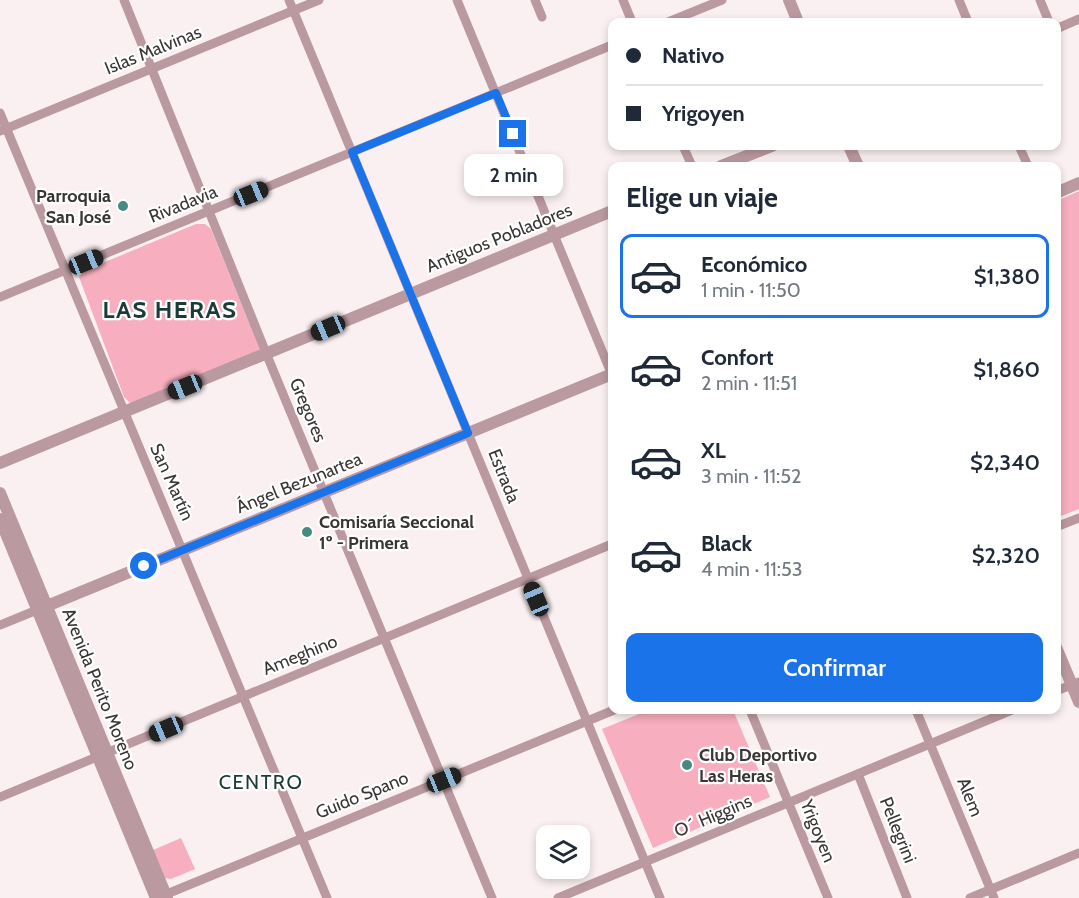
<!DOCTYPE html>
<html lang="es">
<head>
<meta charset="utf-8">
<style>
  body { margin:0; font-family:Cabin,sans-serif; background:#f6f6f7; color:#1f2937; height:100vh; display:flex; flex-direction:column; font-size:22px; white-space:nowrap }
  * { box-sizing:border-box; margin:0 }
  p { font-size:20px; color:#747a83 }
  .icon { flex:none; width:33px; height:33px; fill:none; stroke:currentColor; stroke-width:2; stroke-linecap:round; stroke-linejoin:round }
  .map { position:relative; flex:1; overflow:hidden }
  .drawer { position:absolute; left:608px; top:162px; width:453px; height:552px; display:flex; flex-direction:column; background:#fff; border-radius:12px; box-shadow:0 3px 9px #0003 }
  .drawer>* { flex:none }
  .top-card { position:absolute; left:608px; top:18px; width:453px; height:132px; border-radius:12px; box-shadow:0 3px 9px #0003; display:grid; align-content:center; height:132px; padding:0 18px; background:#fff }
  .controls { position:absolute; left:536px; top:825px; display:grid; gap:12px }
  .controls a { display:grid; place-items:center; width:54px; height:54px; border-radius:12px; background:#fff; box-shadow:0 3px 9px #0003; font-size:30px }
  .end { position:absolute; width:27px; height:27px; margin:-14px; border:8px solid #1a73e8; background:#fff; box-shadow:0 0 0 3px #fff }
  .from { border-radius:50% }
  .bubble { position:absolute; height:42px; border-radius:12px; background:#fff; box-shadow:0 3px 9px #0003; font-size:20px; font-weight:600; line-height:42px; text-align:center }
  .car { position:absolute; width:18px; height:36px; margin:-18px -9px; border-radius:8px; box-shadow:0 0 4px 2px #0007; background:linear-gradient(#222 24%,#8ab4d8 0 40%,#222 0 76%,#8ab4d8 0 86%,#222 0) }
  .top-card b { display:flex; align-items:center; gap:21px; height:57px; font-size:22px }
  .top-card b+b { border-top:2px solid #e0e1e3 }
  .top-card i { width:15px; height:15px; background:#1f2937 }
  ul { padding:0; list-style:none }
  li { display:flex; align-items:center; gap:18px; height:84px; margin:0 12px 9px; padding:0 6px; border:3px solid transparent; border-radius:12px }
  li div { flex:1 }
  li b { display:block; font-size:22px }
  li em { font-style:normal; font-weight:600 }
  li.selected { border-color:#1a73e8 }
  li>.icon { width:54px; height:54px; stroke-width:1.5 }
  h2 { padding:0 18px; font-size:27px; line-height:72px }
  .action { display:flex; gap:12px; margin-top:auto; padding:12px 18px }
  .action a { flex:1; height:69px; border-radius:12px; background:#1a73e8; color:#fff; font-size:24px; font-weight:600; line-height:69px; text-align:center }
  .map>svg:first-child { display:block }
  .green { fill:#f7aebe }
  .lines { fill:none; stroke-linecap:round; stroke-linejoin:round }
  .minor { stroke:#bb99a0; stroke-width:9 }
  .tertiary { stroke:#bb99a0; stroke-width:12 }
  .route { stroke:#1a73e8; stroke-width:8 }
  .poi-dot { fill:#458b81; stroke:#fff; stroke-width:2 }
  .labels { text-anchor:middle; stroke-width:4.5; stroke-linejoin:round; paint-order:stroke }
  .street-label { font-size:18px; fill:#393535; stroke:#fff }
  .poi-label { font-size:18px; font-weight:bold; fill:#393535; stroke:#fff; text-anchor:start }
  .neighbourhood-label { font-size:20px; letter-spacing:1.5px; fill:#1a3b37; stroke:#fff }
  .district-label { font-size:24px; font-weight:bold; letter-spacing:1.5px; fill:#1a3b37; stroke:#fff }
</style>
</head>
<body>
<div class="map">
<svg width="1079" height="898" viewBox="0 0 1079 898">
  <rect width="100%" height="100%" fill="#faf0f1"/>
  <g class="green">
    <path d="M1079,191V509L1056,518V201Z"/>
    <path d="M196,224H205L211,229L260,350L132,405L124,397L79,277L86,270Z"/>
    <path d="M649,710H733L770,797L653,848L602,729Z"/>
    <path d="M181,838L195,869L171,879L165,878L153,850Z"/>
  </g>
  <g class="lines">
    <g class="minor">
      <path d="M124,0L266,353L492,898"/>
      <path d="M289,0L660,898"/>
      <path d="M457,0L612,375"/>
      <path d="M535,0L542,17"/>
      <path d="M623,0L632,22"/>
      <path d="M959,0L968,22"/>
      <path d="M1040,0L1049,22"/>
      <path d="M668,22L722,0"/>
      <path d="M1056,29L1079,19"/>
      <path d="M0,113L327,898"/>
      <path d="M0,131L319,0"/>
      <path d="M683,146L692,166"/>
      <path d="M1019,146L1028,166"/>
      <path d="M0,297L612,45"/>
      <path d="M1056,527L1079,518"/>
      <path d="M0,625L37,610"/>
      <path d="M1056,691L1079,682"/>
      <path d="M750,710L828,898"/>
      <path d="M916,710L994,898"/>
      <path d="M858,774L907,898"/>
      <path d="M0,797L612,544"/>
      <path d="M162,896L614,710"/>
      <path d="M558,898L1012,710"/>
      <path d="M970,898L1079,853"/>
    </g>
    <g class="tertiary">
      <path d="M789,0L798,22"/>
      <path d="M849,146L858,166"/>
      <path d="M721,166L772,146"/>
      <path d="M1056,193L1079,183"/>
      <path d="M0,463L612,211"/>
      <path d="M0,493L167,898"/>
      <path d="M0,519L156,898"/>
      <path d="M37,610L612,374"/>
      <path d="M1056,647L1079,702"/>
    </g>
  </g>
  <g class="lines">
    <path class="route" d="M144,566L468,433L352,152L496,93L513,134"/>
  </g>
  <g class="poi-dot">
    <circle cx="123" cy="206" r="6"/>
    <circle cx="307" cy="532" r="6"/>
    <circle cx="687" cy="765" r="6"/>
  </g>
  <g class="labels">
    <g class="street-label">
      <text transform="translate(153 50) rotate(-22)" y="6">Islas Malvinas</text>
      <text transform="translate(183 204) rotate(-22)" y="6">Rivadavia</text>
      <text transform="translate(499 238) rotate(-22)" y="6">Antiguos Pobladores</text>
      <text transform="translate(308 410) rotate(67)" y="6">Gregores</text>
      <text transform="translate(504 476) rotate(68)" y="6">Estrada</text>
      <text transform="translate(172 482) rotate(66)" y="6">San Martín</text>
      <text transform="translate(299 483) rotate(-22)" y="6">Ángel Bezunartea</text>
      <text transform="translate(300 655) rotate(-22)" y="6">Ameghino</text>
      <text transform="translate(100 689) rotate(68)" y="6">Avenida Perito Moreno</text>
      <text transform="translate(362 795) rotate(-22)" y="6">Guido Spano</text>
      <text transform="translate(970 797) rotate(68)" y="6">Alem</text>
      <text transform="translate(713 816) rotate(-23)" y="6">O´ Higgins</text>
      <text transform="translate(898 830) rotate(68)" y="6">Pellegrini</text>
      <text transform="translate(818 831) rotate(68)" y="6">Yrigoyen</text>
    </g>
    <g class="poi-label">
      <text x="111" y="202" text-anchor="end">Parroquia<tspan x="111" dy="21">San José</tspan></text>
      <text x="319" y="528">Comisaría Seccional<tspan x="319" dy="21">1º - Primera</tspan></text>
      <text x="699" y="761">Club Deportivo<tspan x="699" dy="21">Las Heras</tspan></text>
    </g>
    <g class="neighbourhood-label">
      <text x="261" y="789">CENTRO</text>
    </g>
    <g class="district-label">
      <text x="170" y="318">LAS HERAS</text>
    </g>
  </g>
</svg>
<div class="controls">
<a><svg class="icon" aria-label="layers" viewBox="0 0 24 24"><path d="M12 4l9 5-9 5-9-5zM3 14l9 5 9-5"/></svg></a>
</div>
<i class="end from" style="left:144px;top:566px"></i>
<i class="end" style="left:513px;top:134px"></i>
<div class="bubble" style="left:464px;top:154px;width:99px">2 min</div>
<i class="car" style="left:251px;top:194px;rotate:68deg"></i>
<i class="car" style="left:86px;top:262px;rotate:68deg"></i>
<i class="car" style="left:328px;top:328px;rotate:247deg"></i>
<i class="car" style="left:185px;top:387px;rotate:248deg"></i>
<i class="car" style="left:536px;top:599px;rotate:337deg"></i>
<i class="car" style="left:166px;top:729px;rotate:247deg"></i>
<i class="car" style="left:444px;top:780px;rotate:68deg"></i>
<div class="top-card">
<b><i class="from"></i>Nativo</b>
<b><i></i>Yrigoyen</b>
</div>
<section class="drawer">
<h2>Elige un viaje</h2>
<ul>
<li class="selected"><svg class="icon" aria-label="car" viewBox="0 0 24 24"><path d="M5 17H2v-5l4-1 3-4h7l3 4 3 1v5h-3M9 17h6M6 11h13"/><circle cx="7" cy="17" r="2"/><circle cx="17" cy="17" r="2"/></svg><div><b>Económico</b><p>1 min · 11:50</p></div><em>$1,380</em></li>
<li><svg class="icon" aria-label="car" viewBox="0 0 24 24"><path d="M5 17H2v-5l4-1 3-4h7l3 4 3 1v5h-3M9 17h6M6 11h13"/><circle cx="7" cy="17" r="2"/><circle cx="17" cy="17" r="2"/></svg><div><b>Confort</b><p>2 min · 11:51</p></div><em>$1,860</em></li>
<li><svg class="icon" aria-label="car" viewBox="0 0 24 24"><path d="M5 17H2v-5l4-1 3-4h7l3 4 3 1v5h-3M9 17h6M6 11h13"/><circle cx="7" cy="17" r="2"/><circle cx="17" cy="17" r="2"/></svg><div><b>XL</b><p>3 min · 11:52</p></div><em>$2,340</em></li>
<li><svg class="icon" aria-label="car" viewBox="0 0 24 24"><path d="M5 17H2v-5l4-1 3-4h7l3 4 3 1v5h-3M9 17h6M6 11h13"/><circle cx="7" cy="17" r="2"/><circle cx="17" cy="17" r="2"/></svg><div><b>Black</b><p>4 min · 11:53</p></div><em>$2,320</em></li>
</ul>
<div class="action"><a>Confirmar</a></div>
</section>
</div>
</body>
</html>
